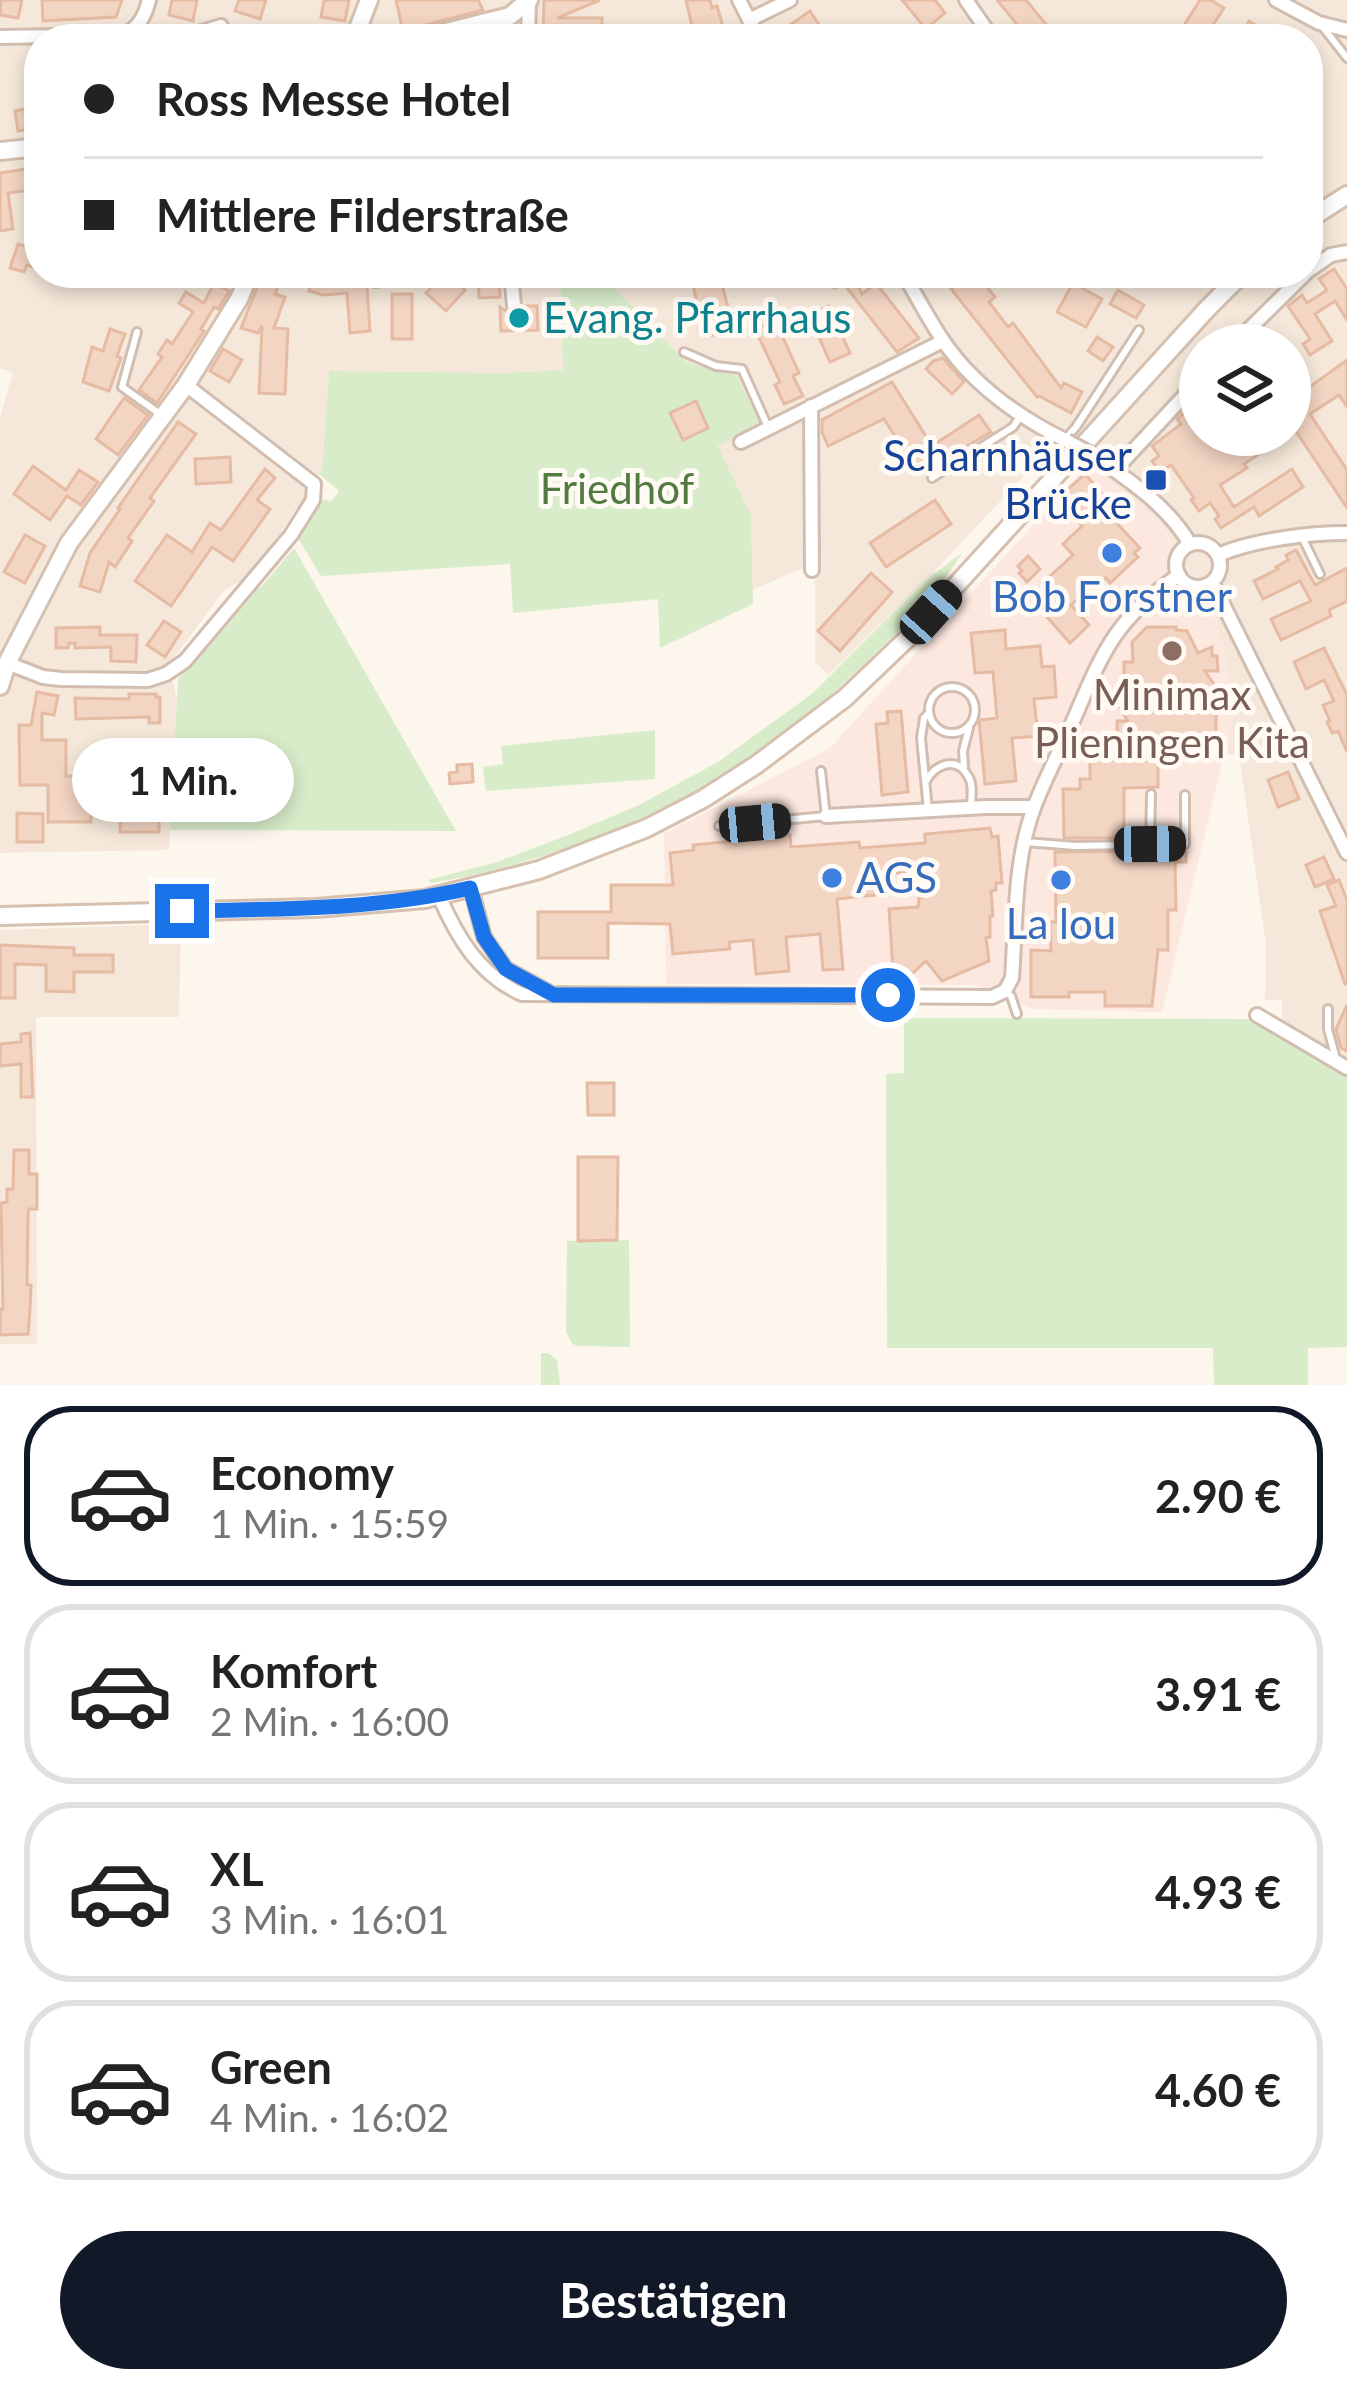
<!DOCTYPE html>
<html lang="de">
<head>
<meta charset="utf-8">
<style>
  body { margin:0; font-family:Lato,sans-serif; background:#f2f2f2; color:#222; height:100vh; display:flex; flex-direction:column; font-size:45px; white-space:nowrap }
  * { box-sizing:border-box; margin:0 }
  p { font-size:39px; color:#767676 }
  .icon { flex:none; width:66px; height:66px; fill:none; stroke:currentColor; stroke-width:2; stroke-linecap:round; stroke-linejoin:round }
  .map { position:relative; height:1385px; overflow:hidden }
  .side { display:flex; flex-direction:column; background:#fff; flex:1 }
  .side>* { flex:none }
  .top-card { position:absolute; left:24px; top:24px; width:1299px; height:264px; border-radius:48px; box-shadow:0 6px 18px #0003; display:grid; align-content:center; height:264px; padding:0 60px; background:#fff }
  .tools { position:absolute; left:1179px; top:324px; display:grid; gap:24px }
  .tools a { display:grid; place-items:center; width:132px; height:132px; border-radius:50%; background:#fff; box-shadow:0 6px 18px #0003; font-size:60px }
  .end { position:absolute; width:54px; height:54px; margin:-27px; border:15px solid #1a73e8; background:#fff; box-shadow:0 0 0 6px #fff }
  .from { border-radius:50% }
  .bubble { position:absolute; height:84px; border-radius:42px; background:#fff; box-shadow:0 6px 18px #0003; font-size:39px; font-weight:700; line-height:84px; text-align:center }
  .car { position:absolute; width:36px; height:72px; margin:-36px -18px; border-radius:15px; box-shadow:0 0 9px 3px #0007; background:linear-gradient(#222 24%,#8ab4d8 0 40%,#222 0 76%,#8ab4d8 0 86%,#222 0) }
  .top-card b { display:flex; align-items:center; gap:42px; height:114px; font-size:45px }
  .top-card b+b { border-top:3px solid #e0e0e0 }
  .top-card i { width:30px; height:30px; background:#222 }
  ul { padding:21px 0 0; list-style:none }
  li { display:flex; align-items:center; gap:36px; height:180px; margin:0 24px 18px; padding:0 36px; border:6px solid #e0e0e0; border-radius:48px }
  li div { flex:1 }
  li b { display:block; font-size:45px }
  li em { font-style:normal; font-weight:700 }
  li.current { border-color:#111827 }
  li>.icon { width:108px; height:108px; stroke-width:1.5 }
  .primary-button { display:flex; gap:24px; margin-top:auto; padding:24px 60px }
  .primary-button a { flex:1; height:138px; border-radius:72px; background:#111827; color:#fff; font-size:48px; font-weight:700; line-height:138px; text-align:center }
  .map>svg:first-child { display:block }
  .residential { fill:#f5e8da; fill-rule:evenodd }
  .commercial { fill:#fde8e0 }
  .green { fill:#d8ecc9 }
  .building { fill:#f3d5c3; stroke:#e6bba3; stroke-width:3 }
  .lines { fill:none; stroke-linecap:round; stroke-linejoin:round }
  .lane-casing { stroke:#d1beb0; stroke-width:12 }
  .street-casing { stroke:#d1beb0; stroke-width:18 }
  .secondary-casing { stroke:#d6c0b0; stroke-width:22 }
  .lane { stroke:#fff; stroke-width:6 }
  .street { stroke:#fff; stroke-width:12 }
  .secondary { stroke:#fff; stroke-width:16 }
  .street-bridge-casing { stroke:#d1beb0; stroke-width:18; stroke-linecap:butt }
  .street-bridge { stroke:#fff; stroke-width:12 }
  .route { stroke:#1a73e8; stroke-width:15 }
  .culture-dot { fill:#0f9aa8; stroke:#fffaf3; stroke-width:4.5 }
  .transit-dot { fill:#1a4fb4; stroke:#fffaf3; stroke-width:4.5 }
  .shop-dot { fill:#3f7fe0; stroke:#fffaf3; stroke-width:4.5 }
  .education-dot { fill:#8d6e63; stroke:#fffaf3; stroke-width:4.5 }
  .labels { text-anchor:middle; stroke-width:10; stroke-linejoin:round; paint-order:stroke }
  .culture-label { font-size:42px; fill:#0d838f; stroke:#fffaf3; text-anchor:start }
  .transit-label { font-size:42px; fill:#164399; stroke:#fffaf3; text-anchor:end }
  .park-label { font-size:42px; fill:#537a41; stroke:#fffaf3 }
  .shop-label { font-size:42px; fill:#366cbe; stroke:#fffaf3 }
  .education-label { font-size:42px; fill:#785e54; stroke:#fffaf3 }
</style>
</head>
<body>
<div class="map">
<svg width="1347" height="1385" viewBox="0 0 1347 1385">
  <rect width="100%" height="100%" fill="#fdf6ec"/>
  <g class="residential">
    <path d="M0,0H1347V1059L1282,1021V1000H1265L1266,945L1239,755H1224L1236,706L1215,615L1161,524L1125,493L1087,466L1052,446L928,578L828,675L815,661V582L818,562L752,590L751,515L718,446L761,425L737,376L686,362L600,273H1308V39H39V273H560L563,370L501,373L329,372L322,471L252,575L224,590L169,665L177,700L169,850L0,853V417L13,372L0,369ZM1200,345H1290V435H1200Z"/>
    <path d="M181,924L179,1017H36L37,1344H0V930Z"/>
  </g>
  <path class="commercial" d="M1087,466L1125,493L1161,525L1215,615L1236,706L1162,1012L1032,1009L975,985L666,984L664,834L830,748Z"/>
  <g class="green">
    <path d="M560,273H600L686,362L737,376L761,425L718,446L751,515L753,604L660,648L658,599L513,613L510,564L321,576L296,535L320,502L324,499L331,502L339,491L318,473L322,470L329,371L501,373L563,370Z"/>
    <path d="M294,548L456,831L170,830L178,679L236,600L262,586Z"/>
    <path d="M962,553C935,598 897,633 859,669C825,700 792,733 755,760C725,781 691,796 658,811C584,845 510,870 431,883L428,880L497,862L571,834L639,805L718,762L813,693L928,578Z"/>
    <path d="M655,730V779L486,791L483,767L503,764L501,746Z"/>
    <path d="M904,1018L1248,1019L1347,1076V1347L1308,1348V1385H1214L1213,1348H887L886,1074L904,1073Z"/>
    <path d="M629,1240L630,1347L579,1346L572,1344L566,1332L567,1241Z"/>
    <path d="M541,1353H548L557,1360L560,1385H541Z"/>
  </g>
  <g class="building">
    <path d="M1,0H22L18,18L0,15Z"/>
    <path d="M42,0H122L116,17L43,21Z"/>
    <path d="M172,0H197L193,21L169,15Z"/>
    <path d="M239,0H266L260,19L235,11Z"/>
    <path d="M324,0H349L345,21L321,17Z"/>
    <path d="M396,0H478L483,10L403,31Z"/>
    <path d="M544,0H600L557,18H602V33H562V39H543Z"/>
    <path d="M686,0H710L712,8L717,6L724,30L720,31V39H695Z"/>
    <path d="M902,0H935L945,13L926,29Z"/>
    <path d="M997,0H1026L1058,39H1029Z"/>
    <path d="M1200,0H1211L1224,8L1204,39H1196L1181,30Z"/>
    <path d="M810,11L828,39H789L783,30Z"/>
    <path d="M1249,21L1278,39H1238Z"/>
    <path d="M39,106V127L18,131L15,111Z"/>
    <path d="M39,167V189L8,193L13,229L0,231V173Z"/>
    <path d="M18,244L39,250V269L27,265L24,272L10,268Z"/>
    <path d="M1334,269L1347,289V320L1335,301L1315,314L1332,341L1310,355L1303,344L1310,339L1288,306L1302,295L1307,303L1327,290L1319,279Z"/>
    <path d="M263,273H284L275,294L285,297L274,328L288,329L285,394L259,393L262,326L258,333L241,328Z"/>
    <path d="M315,273L350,278L367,287L370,331L350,333L347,293L323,295L309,291Z"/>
    <path d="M446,273L465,290L446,311L426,293Z"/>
    <path d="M478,273H499L500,297L479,298Z"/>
    <path d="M712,273H719L734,330L706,337L691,278Z"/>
    <path d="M827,273H870L855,279L862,294L876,283L919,338L897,352L844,284L834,288Z"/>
    <path d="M971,273H976L995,297L989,302L1008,327L1013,323L1061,388L1064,383L1082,392L1071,413L1039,396L1037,397L951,289Z"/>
    <path d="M214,283L229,291L228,293L218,309L214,307L201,329L204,331L157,403L139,390L162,357L158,354L167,340L172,344L193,312L179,303L186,292L204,303Z"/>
    <path d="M1073,283L1102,299L1086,327L1057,312Z"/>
    <path d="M1118,290L1144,305L1136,318L1110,304Z"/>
    <rect x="392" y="294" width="20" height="45"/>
    <path d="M524,306H537L538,330L501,331L500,307L514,316L521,314Z"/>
    <path d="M829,306L850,353L830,362L809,315Z"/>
    <path d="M775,320L799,373L793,376L803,396L784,404L775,385L780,382L755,329Z"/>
    <path d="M110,329L125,334L117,356L121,358L109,391L83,382L92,347L103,351Z"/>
    <path d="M1097,337L1113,347L1103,361L1088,351Z"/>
    <path d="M223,349L242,360L229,382L210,371Z"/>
    <path d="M943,358L964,382L952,394L926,369L933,361Z"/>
    <path d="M1347,360V407L1339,395L1310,414L1347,470V508L1295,430L1290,433V401Z"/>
    <path d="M892,382L932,446L979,415L991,432L919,474L884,419L828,446L822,432V420Z"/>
    <path d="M124,398L148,415L118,455L96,439Z"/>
    <path d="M696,401L708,428L683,440L670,413Z"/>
    <path d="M1191,407L1200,421V435H1217L1226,448L1247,435H1287L1244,464L1247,468L1220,485L1234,507L1292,469L1303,487L1259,516L1254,507L1221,528L1215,519L1219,516L1210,503L1199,511L1191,500L1194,498L1171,465L1160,472L1152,461L1159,456L1152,446L1181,424L1177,419Z"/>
    <path d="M178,422L196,434L150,498L154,501L128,538L132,541L115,567L109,562L100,592L80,586L90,553L120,509L118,508Z"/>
    <path d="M230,457L231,482L196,484L195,459Z"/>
    <path d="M33,466L66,490L79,470L98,482L81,505L67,496L50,520L14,494Z"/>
    <path d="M265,469L275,478L257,500L270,509L233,561L212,547L171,606L135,581L167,535L192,552L210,523L221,530Z"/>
    <path d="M1085,474L1111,504L1121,494L1130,504L1113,519L1140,548L1134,553L1138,557L1110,583L1106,578L1100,584L1098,581L1071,605L1089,625L1070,643L1040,609L1059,592L1047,579L1073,555L1063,544L1082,526L1057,499Z"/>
    <path d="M935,500L951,524L886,567L870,543Z"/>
    <path d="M25,535L45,546L25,583L4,572Z"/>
    <path d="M1296,550L1315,585L1347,568V601L1329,610L1331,616L1281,640L1271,619L1311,601L1300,581L1263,599L1254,581L1278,569L1276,567L1288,560L1286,555Z"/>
    <path d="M1028,556L1040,569L1027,582L1019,573L1022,571L1018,566Z"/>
    <path d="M871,573L892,592L840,651L818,631Z"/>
    <path d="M164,621L181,632L165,657L147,645Z"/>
    <path d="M100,627V635H137L136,662L111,661V647L75,648V643H69L68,648H56V628Z"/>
    <path d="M1147,627H1176V630L1187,631L1198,653L1212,647V656H1217L1218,671H1205L1223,698L1216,708V738H1158V787L1124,788V838H1064L1063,789H1080V779H1090V754H1118L1117,721H1128L1111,695L1118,684H1124V662H1133L1132,642Z"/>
    <path d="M1005,630L1006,649L1040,646L1042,667L1054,666L1056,697L1034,699L1038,736L1012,738L1016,781L985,784L979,720L997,718L993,672L975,673L971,633Z"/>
    <path d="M1324,648L1347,695V752L1338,731L1332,733L1327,722L1330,721L1323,705L1334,701L1324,680L1306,689L1294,662Z"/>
    <path d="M37,692L58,696L54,715L42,713V740H66V776H91V790H120V763H159V832H120V810H91V822H48V785H20L19,725H31Z"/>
    <path d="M129,694H156V697H160V723H149V717L76,719L75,698L129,699Z"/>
    <path d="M901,711L908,792L882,795L876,724L888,723L887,712Z"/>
    <path d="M472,764L473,782L450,784L449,773L457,772V765Z"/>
    <path d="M1288,772L1299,799L1278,807L1268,780Z"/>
    <path d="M17,813L43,814V842H17Z"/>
    <path d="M990,828L992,837L998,836L1002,883H996V890L991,891L993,916H990V937L986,938L989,961L942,981L926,961L913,973L893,971L889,909L918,907L919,898L929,896L927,872L873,874L876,895L837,899L843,969L823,970L820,934L786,937L789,971L756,974L753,940L729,942L730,949L673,954L670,924L608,923V958H538V912H611V885H673L670,853L694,850L693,845L790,835L791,847L859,842L860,848L925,843V834Z"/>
    <path d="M1186,851V862H1175L1176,910H1168V950H1158L1152,1006H1105V992H1069V997H1031V950L1051,951L1050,922H1056L1055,852Z"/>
    <path d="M1324,857L1334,879L1315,887L1306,865Z"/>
    <path d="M1339,880L1347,900V984H1345L1320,911L1336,906L1327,885Z"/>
    <path d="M0,945L74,948V955H113V972H74V992L46,991V965L15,964V998H0Z"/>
    <path d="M1347,1005V1051L1341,1048L1336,1029Z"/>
    <path d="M30,1033L33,1097H21V1064L0,1066V1044L21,1042V1034Z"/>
    <path d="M587,1083H614V1115H588Z"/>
    <path d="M14,1150H29V1174H37V1209H29L28,1215L27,1285H31L30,1309L28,1334L0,1335V1309H3L1,1203L7,1202V1189H13Z"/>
    <path d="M578,1157H618L617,1240L578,1241Z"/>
  </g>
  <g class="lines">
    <defs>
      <g id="lane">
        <path d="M1322,26L1347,58"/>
        <path d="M355,273L375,283L392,280L396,273"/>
        <path d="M137,332L122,387L160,414"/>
        <path d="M684,352L716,366L742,369L768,427"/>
        <path d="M1067,437L1076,427L1139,330"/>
        <path d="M932,478L1013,427L1020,417"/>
        <path d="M1302,537L1320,574"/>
        <circle cx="952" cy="710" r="23"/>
        <path d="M928,714L924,718L921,738L928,810"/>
        <path d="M964,767L963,751L969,728"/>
        <path d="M926,781C935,765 956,755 968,776C974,785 971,797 971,807"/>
        <path d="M719,826L826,816L821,771"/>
        <path d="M1025,842L1076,846L1185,844V795"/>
        <path d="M1150,845L1151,794"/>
        <path d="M1005,991L1011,996L1017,1014"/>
        <path d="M1328,1009V1029L1336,1059"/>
      </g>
      <g id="street">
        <path d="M739,0L759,39"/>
        <path d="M966,0L993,39"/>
        <path d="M1276,0L1319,23L1347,30"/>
        <path d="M749,20L790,0"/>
        <path d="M0,37L124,35C139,27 145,16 149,0"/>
        <path d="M178,39L221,26"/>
        <path d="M528,39L529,0"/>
        <path d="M1308,271L1331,255L1347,252"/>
        <path d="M511,273L514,306"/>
        <path d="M903,273C916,295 928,318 942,339C972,384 1020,418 1067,441"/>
        <path d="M1233,345L1306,273"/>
        <path d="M811,406L812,570"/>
        <path d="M741,442L943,341"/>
        <path d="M1093,455C1129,480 1168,506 1190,544"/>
        <path d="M1115,470L1200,379"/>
        <circle cx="1198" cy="565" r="22"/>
        <path d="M1218,555C1254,540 1308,533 1347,533"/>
        <path d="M1212,582L1347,853"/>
        <path d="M7,663L43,677L61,679L148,680L166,674L185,661L291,535L313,500L314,484L186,385"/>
        <path d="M826,816L986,807H1034"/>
        <path d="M471,888L484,937L506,969L548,992"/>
        <path d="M439,896C457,937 479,975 522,994L992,997L1005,991L1012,978C1016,921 1014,858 1035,805C1046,776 1061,749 1073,721C1103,652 1114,620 1179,575"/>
        <path d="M1257,1015L1347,1068"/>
      </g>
      <g id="secondary">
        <path d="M354,39L369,0"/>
        <path d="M418,39L510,16L529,0"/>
        <path d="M0,151L39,147"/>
        <path d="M1308,220L1347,195"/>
        <path d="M0,686L7,663L69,543L186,385L239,299L250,273"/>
        <path d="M0,916L316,908L425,899L539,870L647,828L703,799L756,765L845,698L911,635L1207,309L1243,273"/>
      </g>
    </defs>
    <use href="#lane" class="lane-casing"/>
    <use href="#street" class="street-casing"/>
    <use href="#secondary" class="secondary-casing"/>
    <use href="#lane" class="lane"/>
    <use href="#street" class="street"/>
    <use href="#secondary" class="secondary"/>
    <defs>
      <path id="street-bridge" d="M1067,441L1093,455"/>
    </defs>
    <use href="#street-bridge" class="street-bridge-casing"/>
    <use href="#street-bridge" class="street-bridge"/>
  </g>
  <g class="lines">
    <path class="route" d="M182,911C278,909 376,910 470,888L484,937L506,969L554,995H888"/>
  </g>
  <circle class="culture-dot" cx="519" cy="318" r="12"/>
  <rect class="transit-dot" x="1144" y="468" width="24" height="24" rx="6"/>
  <g class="shop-dot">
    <circle cx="1112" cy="553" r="12"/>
    <circle cx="832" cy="878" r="12"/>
    <circle cx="1061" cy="880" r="12"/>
  </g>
  <circle class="education-dot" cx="1172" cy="651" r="12"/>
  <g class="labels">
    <g class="culture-label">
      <text x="543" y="333">Evang. Pfarrhaus</text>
    </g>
    <g class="transit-label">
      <text x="1132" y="471">Scharnhäuser<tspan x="1132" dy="48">Brücke</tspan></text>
    </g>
    <g class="park-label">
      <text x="617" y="504">Friedhof</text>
    </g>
    <g class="shop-label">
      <text x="1112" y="612">Bob Forstner</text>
      <text x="856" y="893" text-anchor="start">AGS</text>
      <text x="1061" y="939">La lou</text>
    </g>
    <g class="education-label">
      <text x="1172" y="710">Minimax<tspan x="1172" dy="48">Plieningen Kita</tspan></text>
    </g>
  </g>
</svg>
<div class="tools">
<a><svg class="icon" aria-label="layers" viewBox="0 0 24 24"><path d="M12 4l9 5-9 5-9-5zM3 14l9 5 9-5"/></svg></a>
</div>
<i class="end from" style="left:888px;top:995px"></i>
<i class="end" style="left:182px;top:911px"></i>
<div class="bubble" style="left:72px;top:738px;width:222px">1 Min.</div>
<i class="car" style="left:931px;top:612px;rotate:42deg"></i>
<i class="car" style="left:755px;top:823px;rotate:85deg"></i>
<i class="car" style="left:1150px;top:844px;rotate:89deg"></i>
<div class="top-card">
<b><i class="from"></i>Ross Messe Hotel</b>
<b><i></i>Mittlere Filderstraße</b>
</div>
</div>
<section class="side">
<ul>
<li class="current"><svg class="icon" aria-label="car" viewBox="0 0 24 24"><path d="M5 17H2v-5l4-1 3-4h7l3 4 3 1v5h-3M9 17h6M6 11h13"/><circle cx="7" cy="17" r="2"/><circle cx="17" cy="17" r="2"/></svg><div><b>Economy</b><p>1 Min. · 15:59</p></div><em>2.90 €</em></li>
<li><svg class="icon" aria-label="car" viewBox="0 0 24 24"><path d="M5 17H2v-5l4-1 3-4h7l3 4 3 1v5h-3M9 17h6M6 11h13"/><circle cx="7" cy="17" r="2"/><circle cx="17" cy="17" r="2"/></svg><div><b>Komfort</b><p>2 Min. · 16:00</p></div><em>3.91 €</em></li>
<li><svg class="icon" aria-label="car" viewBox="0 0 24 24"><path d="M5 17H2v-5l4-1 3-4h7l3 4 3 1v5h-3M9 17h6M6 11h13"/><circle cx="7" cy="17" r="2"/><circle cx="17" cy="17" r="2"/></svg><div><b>XL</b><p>3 Min. · 16:01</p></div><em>4.93 €</em></li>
<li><svg class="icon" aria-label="car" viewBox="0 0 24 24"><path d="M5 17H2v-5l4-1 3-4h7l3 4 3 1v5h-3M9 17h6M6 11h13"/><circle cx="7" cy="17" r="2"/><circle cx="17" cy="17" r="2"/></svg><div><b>Green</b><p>4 Min. · 16:02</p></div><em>4.60 €</em></li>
</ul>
<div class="primary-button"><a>Bestätigen</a></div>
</section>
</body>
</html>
